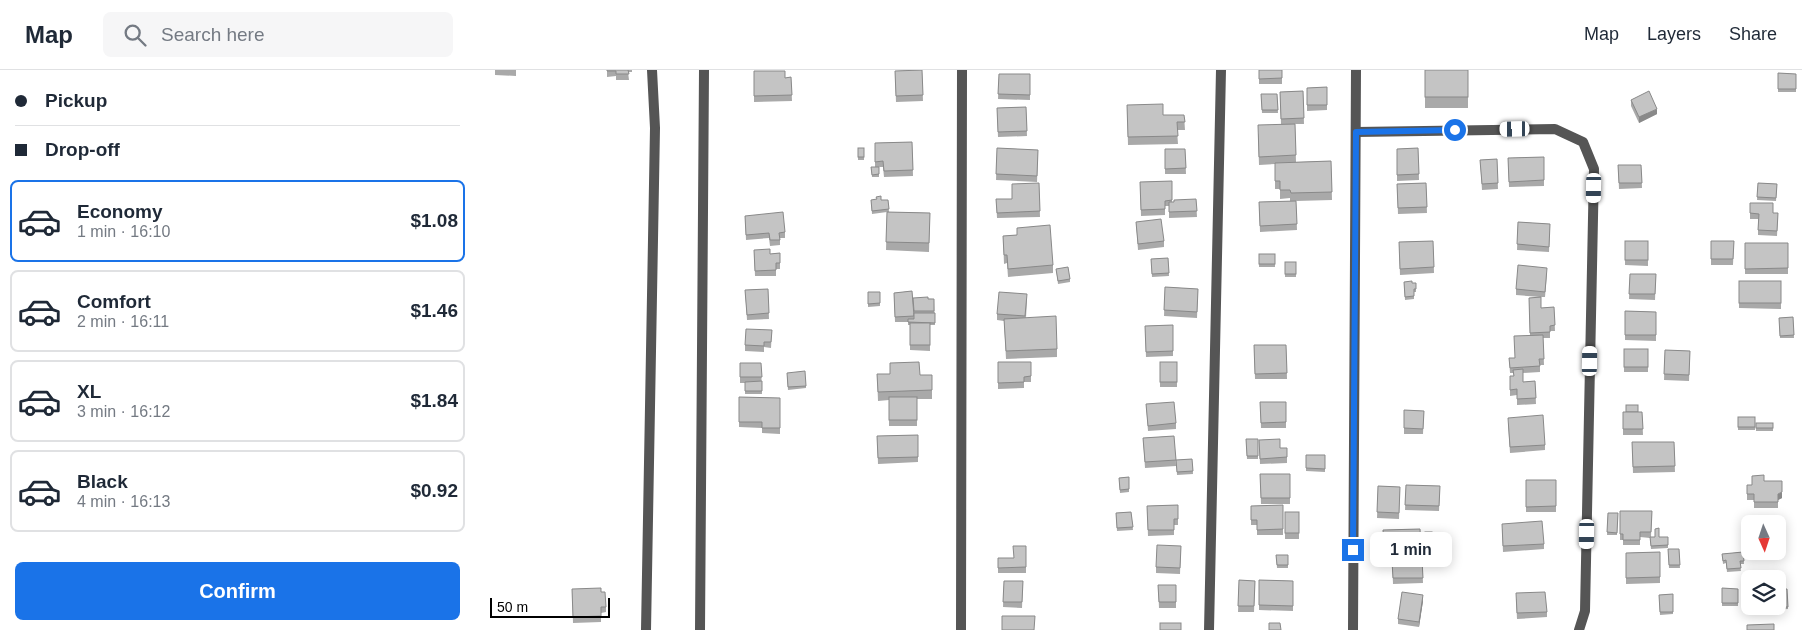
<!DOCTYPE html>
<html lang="en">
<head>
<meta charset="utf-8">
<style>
  body { margin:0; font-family:Arial,sans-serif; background:#f6f6f7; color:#1f2937; height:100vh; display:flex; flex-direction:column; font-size:19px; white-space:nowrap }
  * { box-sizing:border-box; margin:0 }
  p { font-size:16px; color:#747a83 }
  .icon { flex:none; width:28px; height:28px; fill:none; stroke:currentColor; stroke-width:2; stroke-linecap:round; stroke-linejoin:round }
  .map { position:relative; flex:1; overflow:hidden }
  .sheet { display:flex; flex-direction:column; background:#fff; width:475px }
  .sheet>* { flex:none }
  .guide { display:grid; align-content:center; height:110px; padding:0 15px; background:#fff }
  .needle { width:32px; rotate:177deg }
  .tools { position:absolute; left:1266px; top:445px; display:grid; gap:10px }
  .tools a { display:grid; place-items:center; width:45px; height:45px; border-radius:8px; background:#fff; box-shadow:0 2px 12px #0003; font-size:25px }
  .scale { position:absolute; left:15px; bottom:12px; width:120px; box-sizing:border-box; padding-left:5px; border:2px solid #000; border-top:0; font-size:14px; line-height:18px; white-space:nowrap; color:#000; -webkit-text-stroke:4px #fff; paint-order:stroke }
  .end { position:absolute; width:22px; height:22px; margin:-11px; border:6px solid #1a73e8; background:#fff; box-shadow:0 0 0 2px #fff }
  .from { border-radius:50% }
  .bubble { position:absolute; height:35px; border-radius:8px; background:#fff; box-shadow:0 2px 12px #0003; font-size:16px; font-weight:700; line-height:35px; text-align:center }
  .car { position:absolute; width:15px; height:30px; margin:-15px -8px; border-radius:6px; box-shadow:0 0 4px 1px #0007; background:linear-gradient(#fff 24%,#345 0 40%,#fff 0 76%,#345 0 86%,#fff 0) }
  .guide b { display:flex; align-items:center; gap:18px; height:48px; font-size:19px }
  .guide b+b { border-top:1px solid #e0e1e3 }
  .guide i { width:12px; height:12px; background:#1f2937 }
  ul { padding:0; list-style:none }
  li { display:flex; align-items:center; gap:15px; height:82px; margin:0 10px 8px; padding:0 5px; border:2px solid #e0e1e3; border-radius:8px }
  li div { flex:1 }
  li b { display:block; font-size:19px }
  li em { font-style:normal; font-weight:700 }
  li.current { border-color:#1a73e8 }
  li>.icon { width:45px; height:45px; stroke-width:1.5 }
  .action { display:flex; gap:10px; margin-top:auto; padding:10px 15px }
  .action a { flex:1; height:58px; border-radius:8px; background:#1a73e8; color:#fff; font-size:20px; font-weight:700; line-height:58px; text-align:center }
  header { display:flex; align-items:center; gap:30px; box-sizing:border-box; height:70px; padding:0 25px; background:#fff; border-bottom:1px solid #e0e1e3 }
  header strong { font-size:24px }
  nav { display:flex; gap:28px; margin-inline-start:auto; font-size:18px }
  .search { width:350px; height:45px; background:#f6f6f7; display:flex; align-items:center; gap:12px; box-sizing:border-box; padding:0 18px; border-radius:8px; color:#747a83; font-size:19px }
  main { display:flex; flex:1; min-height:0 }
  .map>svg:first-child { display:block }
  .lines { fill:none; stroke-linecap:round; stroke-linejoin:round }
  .minor { stroke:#555; stroke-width:10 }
  .wall { fill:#a9a9a9 }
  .shaded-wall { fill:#898989 }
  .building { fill:#c4c4c4; stroke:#898989 }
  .route { stroke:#1a73e8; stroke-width:6 }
</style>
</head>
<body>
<header>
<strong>Map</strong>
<div class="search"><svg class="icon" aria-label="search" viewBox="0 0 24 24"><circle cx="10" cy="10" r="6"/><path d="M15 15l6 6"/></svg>Search here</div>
<nav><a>Map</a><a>Layers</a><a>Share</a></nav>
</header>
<main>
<section class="sheet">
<div class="guide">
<b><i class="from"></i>Pickup</b>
<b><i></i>Drop-off</b>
</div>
<ul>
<li class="current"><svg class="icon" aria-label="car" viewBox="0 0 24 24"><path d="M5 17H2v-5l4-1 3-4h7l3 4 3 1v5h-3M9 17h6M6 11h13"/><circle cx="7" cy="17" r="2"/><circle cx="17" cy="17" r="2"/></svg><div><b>Economy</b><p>1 min · 16:10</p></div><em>$1.08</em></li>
<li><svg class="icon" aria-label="car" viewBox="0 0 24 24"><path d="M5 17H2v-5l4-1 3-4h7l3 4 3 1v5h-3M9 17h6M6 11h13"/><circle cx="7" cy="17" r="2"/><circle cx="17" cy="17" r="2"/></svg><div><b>Comfort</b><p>2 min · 16:11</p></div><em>$1.46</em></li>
<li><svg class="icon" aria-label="car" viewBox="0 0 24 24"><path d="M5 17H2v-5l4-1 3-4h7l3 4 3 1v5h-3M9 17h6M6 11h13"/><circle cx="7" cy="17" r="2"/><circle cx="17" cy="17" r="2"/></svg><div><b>XL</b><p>3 min · 16:12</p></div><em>$1.84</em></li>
<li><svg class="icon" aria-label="car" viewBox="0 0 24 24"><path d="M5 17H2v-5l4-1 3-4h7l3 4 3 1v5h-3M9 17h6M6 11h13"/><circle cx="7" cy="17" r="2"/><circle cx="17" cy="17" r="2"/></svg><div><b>Black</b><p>4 min · 16:13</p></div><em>$0.92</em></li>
</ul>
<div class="action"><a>Confirm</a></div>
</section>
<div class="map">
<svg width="1327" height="560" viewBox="0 0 1327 560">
  <rect width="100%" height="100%" fill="#fff"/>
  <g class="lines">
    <g class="minor">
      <path d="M881,62L1080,59L1108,72L1119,99L1110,541L1104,560"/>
      <path d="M171,560L180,58L177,0"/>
      <path d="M225,560L229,0"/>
      <path d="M486,560L487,0"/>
      <path d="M734,560L746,0"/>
      <path d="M878,560L881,0"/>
    </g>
  </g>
  <g class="wall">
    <path d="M20,0H41V6L20,5Z"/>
    <path d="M132,0H157V2H153L154,10H141V6L132,7Z"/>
    <path d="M447,0L448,31L421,32L420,1Z"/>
    <rect x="784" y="0" width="23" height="14"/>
    <rect x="950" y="0" width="43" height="38"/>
    <path d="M279,1L310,8L316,7L317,31L279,32Z"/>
    <path d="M1303,3L1321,4V22H1303Z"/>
    <path d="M524,4H555V30L523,29Z"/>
    <path d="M852,17V40L832,41V18Z"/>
    <path d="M828,21L829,54H820L821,92L856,91L857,130L821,131L822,160L785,162L784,132L815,131V128L805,129V119H800V94L784,95L783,64L806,54L805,22Z"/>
    <path d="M786,24H802L803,43H787Z"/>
    <path d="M1156,30L1182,44L1164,53L1156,36Z"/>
    <path d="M652,35L688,45H709L710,60H702L703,74L653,75Z"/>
    <path d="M551,37L552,66L523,67L522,38Z"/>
    <path d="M437,72L438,106L409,107L408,97H404V107H397L396,97H400V73Z"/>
    <rect x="383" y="78" width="6" height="12"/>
    <path d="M522,78L563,80L562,112L521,110Z"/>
    <path d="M943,78L944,110L922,111V79Z"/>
    <path d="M690,79H710L711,104H690Z"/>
    <path d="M1069,87V116L1034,117L1033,88Z"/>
    <path d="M1022,89L1023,119L1007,120L1005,90Z"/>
    <path d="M1143,95H1166L1167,118L1144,119Z"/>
    <path d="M697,111V132L721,129L722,147L694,148V136H690V145L666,146L665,112Z"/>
    <path d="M564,113L565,147L522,148L521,129H537Z"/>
    <path d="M951,113L952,143L923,144L922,114Z"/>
    <path d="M1283,113L1302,114L1301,131L1282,130Z"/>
    <path d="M396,130H413L414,142L455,143L454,182L411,180L412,142L397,144Z"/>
    <path d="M1275,133L1298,143H1303L1302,166L1283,165V149H1275Z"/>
    <path d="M270,146L310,162V168H305V175L295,176L294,168L271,170Z"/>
    <path d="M661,152L689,171V177L663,180Z"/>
    <path d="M1043,152L1075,154L1074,182L1042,180Z"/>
    <path d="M542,158L578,195V203L533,207L532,193L529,194L528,166L542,165Z"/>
    <path d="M958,171L959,203L925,205L924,172Z"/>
    <path d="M1150,171H1173V196L1150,195Z"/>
    <path d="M1236,171H1259L1258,195H1236Z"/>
    <rect x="1270" y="173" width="43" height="31"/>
    <path d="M279,180L295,184L305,183V199H301V206H280Z"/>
    <rect x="784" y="184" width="16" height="13"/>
    <path d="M693,188L694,206L677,207L676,189Z"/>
    <rect x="810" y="192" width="11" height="15"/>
    <path d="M581,199L595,209V212L583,214Z"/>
    <path d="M1072,203L1070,227H1066V238L1079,237L1080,261H1075V268H1068L1069,295H1065V302L1048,303V312L1060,311L1061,334L1042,335V325L1035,326V306H1039L1038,303H1035L1034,288H1040L1055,266L1054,228L1065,227L1041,225V219Z"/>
    <path d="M1155,204H1181L1180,230L1154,229Z"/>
    <path d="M1264,211H1306V239L1264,238Z"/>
    <path d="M929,212L937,213H941V222H939V229L930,230Z"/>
    <path d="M690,217L723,219L722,248L689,246Z"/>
    <path d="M293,219L294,249L272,250L270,220Z"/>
    <path d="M437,221L439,249V243L438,228L459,229L460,255H455V281L435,280V255H433V252H420L419,223Z"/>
    <path d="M393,222H405V236L393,237Z"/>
    <path d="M552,230L551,248L582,279V287L531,289L529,251L522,250V244Z"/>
    <path d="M1150,241L1181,242V271L1150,270Z"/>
    <path d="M1318,247L1319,268H1305L1304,248Z"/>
    <path d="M698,255V286L671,287L670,256Z"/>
    <path d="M297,260L296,278L289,277V282L270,281V275Z"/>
    <path d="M779,275H811L812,309H780Z"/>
    <rect x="1149" y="279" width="24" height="23"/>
    <path d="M1190,280L1215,281L1214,311L1189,310Z"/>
    <path d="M523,292H556V312H549V318L523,319Z"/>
    <rect x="685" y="292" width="17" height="25"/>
    <path d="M265,293H286L287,324H270V313H265Z"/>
    <path d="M415,293L445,305H457V329H442V356H414V330L403,331L402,304H415Z"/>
    <path d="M312,306L331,316V318L313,320Z"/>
    <path d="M264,327L305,328V364L287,363V358L264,357Z"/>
    <path d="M785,332H811V358H786Z"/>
    <path d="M671,334L701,353V359L673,361Z"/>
    <path d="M929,340L949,341L948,364H929Z"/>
    <path d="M1148,342H1167L1168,365H1148Z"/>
    <rect x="1263" y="347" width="17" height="13"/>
    <path d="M1033,353L1070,375V380L1035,383Z"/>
    <rect x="1281" y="353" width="17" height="8"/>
    <path d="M443,365V392L403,394L402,366Z"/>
    <path d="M699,366L701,396L670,398L668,368Z"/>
    <path d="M771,369H783V389H772Z"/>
    <path d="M784,370L805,378H812V393L785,394Z"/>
    <path d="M1157,372H1199L1200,402L1158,403Z"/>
    <path d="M831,385H850V402L831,401Z"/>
    <path d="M717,389L718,404L702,405L701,390Z"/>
    <path d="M785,404H815V434H786Z"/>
    <path d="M654,407V422L645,423L644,408Z"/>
    <rect x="1051" y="410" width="30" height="32"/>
    <path d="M1289,411L1307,428L1303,430V438H1279V430H1272V415H1277Z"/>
    <path d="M931,415L965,416L964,441L930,440Z"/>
    <path d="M903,416L925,417L924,449L902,448Z"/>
    <path d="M703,435V455H699V465L673,466L672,436Z"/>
    <path d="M808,435V465H782V455H776V436Z"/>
    <path d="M1145,441H1177L1176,467H1193V478L1176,479L1175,468L1165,467V475H1148V470H1145Z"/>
    <path d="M656,442L658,460L642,461L641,443Z"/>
    <rect x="810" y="442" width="14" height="27"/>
    <path d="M1133,443H1143L1142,465H1132Z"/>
    <path d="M1269,454H1275V474L1270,475Z"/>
    <path d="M945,459L946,485L909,486L908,460Z"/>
    <path d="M1027,459L1069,474V479L1028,482Z"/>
    <rect x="950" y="462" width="7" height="22"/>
    <path d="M551,476V503H523V488H539Z"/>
    <path d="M706,476L705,504L681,503V497Z"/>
    <path d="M1193,479H1204L1205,498H1194Z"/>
    <path d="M1185,482V513L1151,514V483Z"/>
    <path d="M1268,482L1269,494H1265L1266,501L1252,502L1251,493L1248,494L1247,484Z"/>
    <path d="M801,485H813V498H802Z"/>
    <path d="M947,490L948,513L918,514L917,491Z"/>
    <path d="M764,510L780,511L779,542H763Z"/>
    <path d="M784,510L818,511V541L784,540Z"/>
    <path d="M529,511H548L547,538L528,537Z"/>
    <path d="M683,515H701V538H684Z"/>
    <path d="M1247,518L1263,519V536H1247Z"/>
    <path d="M97,519L126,522L131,537V542L126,543V552L98,553Z"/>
    <path d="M1312,519L1313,539L1299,540V536Z"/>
    <path d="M1198,524V544L1185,545L1184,525Z"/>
    <path d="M1041,529L1072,542V547L1042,549Z"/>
    <path d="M948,531L944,557L923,554V549Z"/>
  </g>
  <g class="shaded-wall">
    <path d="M1182,39V44L1164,53V47Z"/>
    <path d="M1307,422V428L1303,430V424Z"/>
    <path d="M948,525V531L944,557V552Z"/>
  </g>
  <g class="building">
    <path d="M132,0H153L154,4H141V1H132Z"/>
    <path d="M447,0L448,25L421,26L420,1Z"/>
    <path d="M784,0H807V8L784,9Z"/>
    <rect x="950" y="0" width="43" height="27"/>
    <path d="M279,1H310V8L316,7L317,25L279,26Z"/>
    <path d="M1303,3L1321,4V19H1303Z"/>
    <path d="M524,4H555V25L523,24Z"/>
    <path d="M852,17V35H832V18Z"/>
    <path d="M828,21L829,48L806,49L805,22Z"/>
    <path d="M1174,21L1182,39L1164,47L1156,30Z"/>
    <path d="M786,24H802L803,40H787Z"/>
    <path d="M688,34V45H709L710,52H702L703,66L653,67L652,35Z"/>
    <path d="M551,37L552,61L523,62L522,38Z"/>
    <path d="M820,54L821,85L784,87L783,55Z"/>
    <path d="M437,72L438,100L409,101L408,91L400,92V73Z"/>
    <rect x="383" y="78" width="6" height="9"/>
    <path d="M522,78L563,80L562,106L521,104Z"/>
    <path d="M943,78L944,104L922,105V79Z"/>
    <path d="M690,79H710L711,98L690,99Z"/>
    <path d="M1069,87V110L1034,112L1033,88Z"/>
    <path d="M1022,89L1023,113L1007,114L1005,90Z"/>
    <path d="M856,91L857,122L816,123L815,120H805V111H800V93Z"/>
    <path d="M1143,95H1166L1167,113H1144Z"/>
    <path d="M396,97H404V104L397,105Z"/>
    <path d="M697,111V130L690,131V139L666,140L665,112Z"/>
    <path d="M564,113L565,141L522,143L521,129H537V114Z"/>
    <path d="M951,113L952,137L923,138L922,114Z"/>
    <path d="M1283,113L1302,114L1301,128L1282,127Z"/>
    <path d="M406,126V130H413L414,139L397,141L396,130L402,129L401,127Z"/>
    <path d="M721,129L722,141L694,142V132H699V130Z"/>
    <path d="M821,131L822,154L785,156L784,132Z"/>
    <path d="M1275,133H1298V143H1303L1302,161L1283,160L1284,144L1275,143Z"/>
    <path d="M308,142L310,162L304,163L305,170H295L294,163L271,165L270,146Z"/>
    <path d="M412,142L455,143L454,173L411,172Z"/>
    <path d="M686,149L689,171L663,174L661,152Z"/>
    <path d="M1043,152L1075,154L1074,177L1042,174Z"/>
    <path d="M575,155L578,195L533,199L532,185H529L528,166L542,165V158Z"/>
    <path d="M958,171L959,197L925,199L924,172Z"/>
    <rect x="1150" y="171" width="23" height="19"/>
    <path d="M1236,171H1259L1258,189H1236Z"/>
    <path d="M1270,173H1313V198L1270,199Z"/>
    <path d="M295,179V184L305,183V193H301V200L280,201L279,180Z"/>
    <rect x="784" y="184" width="16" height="10"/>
    <path d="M693,188L694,203L677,204L676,189Z"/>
    <rect x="810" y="192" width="11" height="12"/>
    <path d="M1043,195L1072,198L1070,222L1041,219Z"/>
    <path d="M593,197L595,209L583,211L581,199Z"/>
    <path d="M1155,204H1181L1180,224H1154Z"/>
    <path d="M937,211V213H941V219H939V226L930,227L929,212Z"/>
    <rect x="1264" y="211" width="42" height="22"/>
    <path d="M690,217L723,219L722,242L689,240Z"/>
    <path d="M293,219L294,243L272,245L270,220Z"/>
    <path d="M437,221L439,246L420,247L419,223Z"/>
    <path d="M393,222H405V233L393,234Z"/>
    <path d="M524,222L552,224L550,246L522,244Z"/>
    <path d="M453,227V229H459V241H439L438,228Z"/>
    <path d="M1066,227V238L1079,237L1080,255L1075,256V262L1055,263L1054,228Z"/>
    <path d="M1150,241L1181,242V265H1150Z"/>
    <path d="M439,243H460V253L433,252V249H439Z"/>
    <path d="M581,246L582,279L531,281L529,249Z"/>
    <path d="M1318,247L1319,265L1305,266L1304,248Z"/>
    <rect x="435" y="253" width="20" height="22"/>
    <path d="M698,255V281L671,282L670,256Z"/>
    <path d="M271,259L297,260L296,272H289V276L270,275Z"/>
    <path d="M1068,265L1069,289H1064L1065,296L1035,298L1034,288H1040L1039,266Z"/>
    <path d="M779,275H811L812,303L780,304Z"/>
    <rect x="1149" y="279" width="24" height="18"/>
    <path d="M1190,280L1215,281L1214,305L1189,304Z"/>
    <path d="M444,292L445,305H457V320L403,322L402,304H415V293Z"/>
    <path d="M523,292H556V306L549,307V312L523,313Z"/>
    <rect x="685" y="292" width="17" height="20"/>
    <path d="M265,293H286L287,307H265Z"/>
    <path d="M1048,299V312L1060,311L1061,328L1042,329V319L1035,320V306H1039L1038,300Z"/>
    <path d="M330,301L331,316L313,317L312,303Z"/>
    <path d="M287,311V321H270V312Z"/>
    <path d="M264,327L305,328V358H287V352H264Z"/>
    <rect x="414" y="327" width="28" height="23"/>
    <path d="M699,332L701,353L673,356L671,334Z"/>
    <path d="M785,332H811V352L786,353Z"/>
    <rect x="1151" y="335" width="12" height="7"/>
    <path d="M929,340L949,341L948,359L929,358Z"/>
    <path d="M1148,342H1167L1168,359H1148Z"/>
    <path d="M1068,345L1070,375L1035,377L1033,348Z"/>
    <rect x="1263" y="347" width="17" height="10"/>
    <rect x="1281" y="353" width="17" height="5"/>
    <path d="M443,365V387L403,388L402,366Z"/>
    <path d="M699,366L701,390L670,392L668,368Z"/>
    <path d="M771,369H783V386H772Z"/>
    <path d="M805,369V378H812V387L785,389L784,370Z"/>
    <path d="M1157,372H1199L1200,396L1158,397Z"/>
    <path d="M831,385H850V399L831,398Z"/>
    <path d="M717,389L718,401L702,402L701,390Z"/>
    <path d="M785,404H815V428H786Z"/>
    <path d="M1289,405V411H1307V422L1303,424V432H1279V424H1272V415H1277V406Z"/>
    <path d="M654,407V419L645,420L644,408Z"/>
    <path d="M1051,410H1081V436L1051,437Z"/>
    <path d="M931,415L965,416L964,436L930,435Z"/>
    <path d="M903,416L925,417L924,443L902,442Z"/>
    <path d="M703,435V449H699V460H673L672,436Z"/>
    <path d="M808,435V459L782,460V450H776V436Z"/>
    <path d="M1145,441H1177L1176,462H1165V470H1148V464H1145Z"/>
    <path d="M656,442L658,457L642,458L641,443Z"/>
    <rect x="810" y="442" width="14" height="21"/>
    <path d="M1133,443H1143L1142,463L1132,462Z"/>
    <path d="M1067,451L1069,474L1028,476L1027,454Z"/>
    <path d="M1294,451V454H1275V469H1270L1269,454Z"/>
    <path d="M1184,458V467H1193V475L1176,476L1175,467H1180V459Z"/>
    <path d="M945,459L946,479L909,480L908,460Z"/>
    <rect x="950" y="462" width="7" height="19"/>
    <path d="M682,475L706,476L705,498L681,497Z"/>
    <path d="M538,476H551V497L523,498V488H539Z"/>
    <path d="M1193,479H1204L1205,495H1194Z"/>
    <path d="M1185,482V507L1151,508V483Z"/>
    <path d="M1268,482L1269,491H1265L1266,498L1252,499L1251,490L1248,491L1247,484Z"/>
    <path d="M801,485H813V495H802Z"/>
    <path d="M947,490L948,508H918L917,491Z"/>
    <path d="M764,510L780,511L779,536H763Z"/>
    <path d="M784,510L818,511V536L784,535Z"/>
    <path d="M529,511H548L547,532H528Z"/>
    <path d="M683,515H701V532H684Z"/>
    <path d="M126,518V522H130L131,537H126V546L98,547L97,519Z"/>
    <path d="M1247,518L1263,519V533H1247Z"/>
    <path d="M1302,519H1312L1313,537H1299L1302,536Z"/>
    <path d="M927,522L948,525L944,552L923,549Z"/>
    <path d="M1070,522L1072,542L1042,543L1041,523Z"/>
    <path d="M1198,524V542H1185L1184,525Z"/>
    <path d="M527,546H560L559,560H527Z"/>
    <rect x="685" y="553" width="21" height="7"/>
    <path d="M794,553H805L806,560H794Z"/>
    <path d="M1299,554V560H1272V555Z"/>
  </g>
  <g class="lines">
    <path class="route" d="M878,480L881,62L980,60"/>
  </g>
</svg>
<div class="tools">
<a><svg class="needle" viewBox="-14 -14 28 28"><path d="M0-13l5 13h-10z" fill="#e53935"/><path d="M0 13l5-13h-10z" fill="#747a83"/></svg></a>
<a><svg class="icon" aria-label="layers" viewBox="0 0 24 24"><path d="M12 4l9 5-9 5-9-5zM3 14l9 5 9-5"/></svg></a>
</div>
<div class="scale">50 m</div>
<i class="end from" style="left:980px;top:60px"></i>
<i class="end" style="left:878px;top:480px"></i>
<div class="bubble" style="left:895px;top:462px;width:82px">1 min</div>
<i class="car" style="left:1040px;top:59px;rotate:269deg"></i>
<i class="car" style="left:1119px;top:118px;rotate:181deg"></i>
<i class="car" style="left:1115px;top:291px;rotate:1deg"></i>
<i class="car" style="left:1112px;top:464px;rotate:181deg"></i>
</div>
</main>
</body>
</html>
